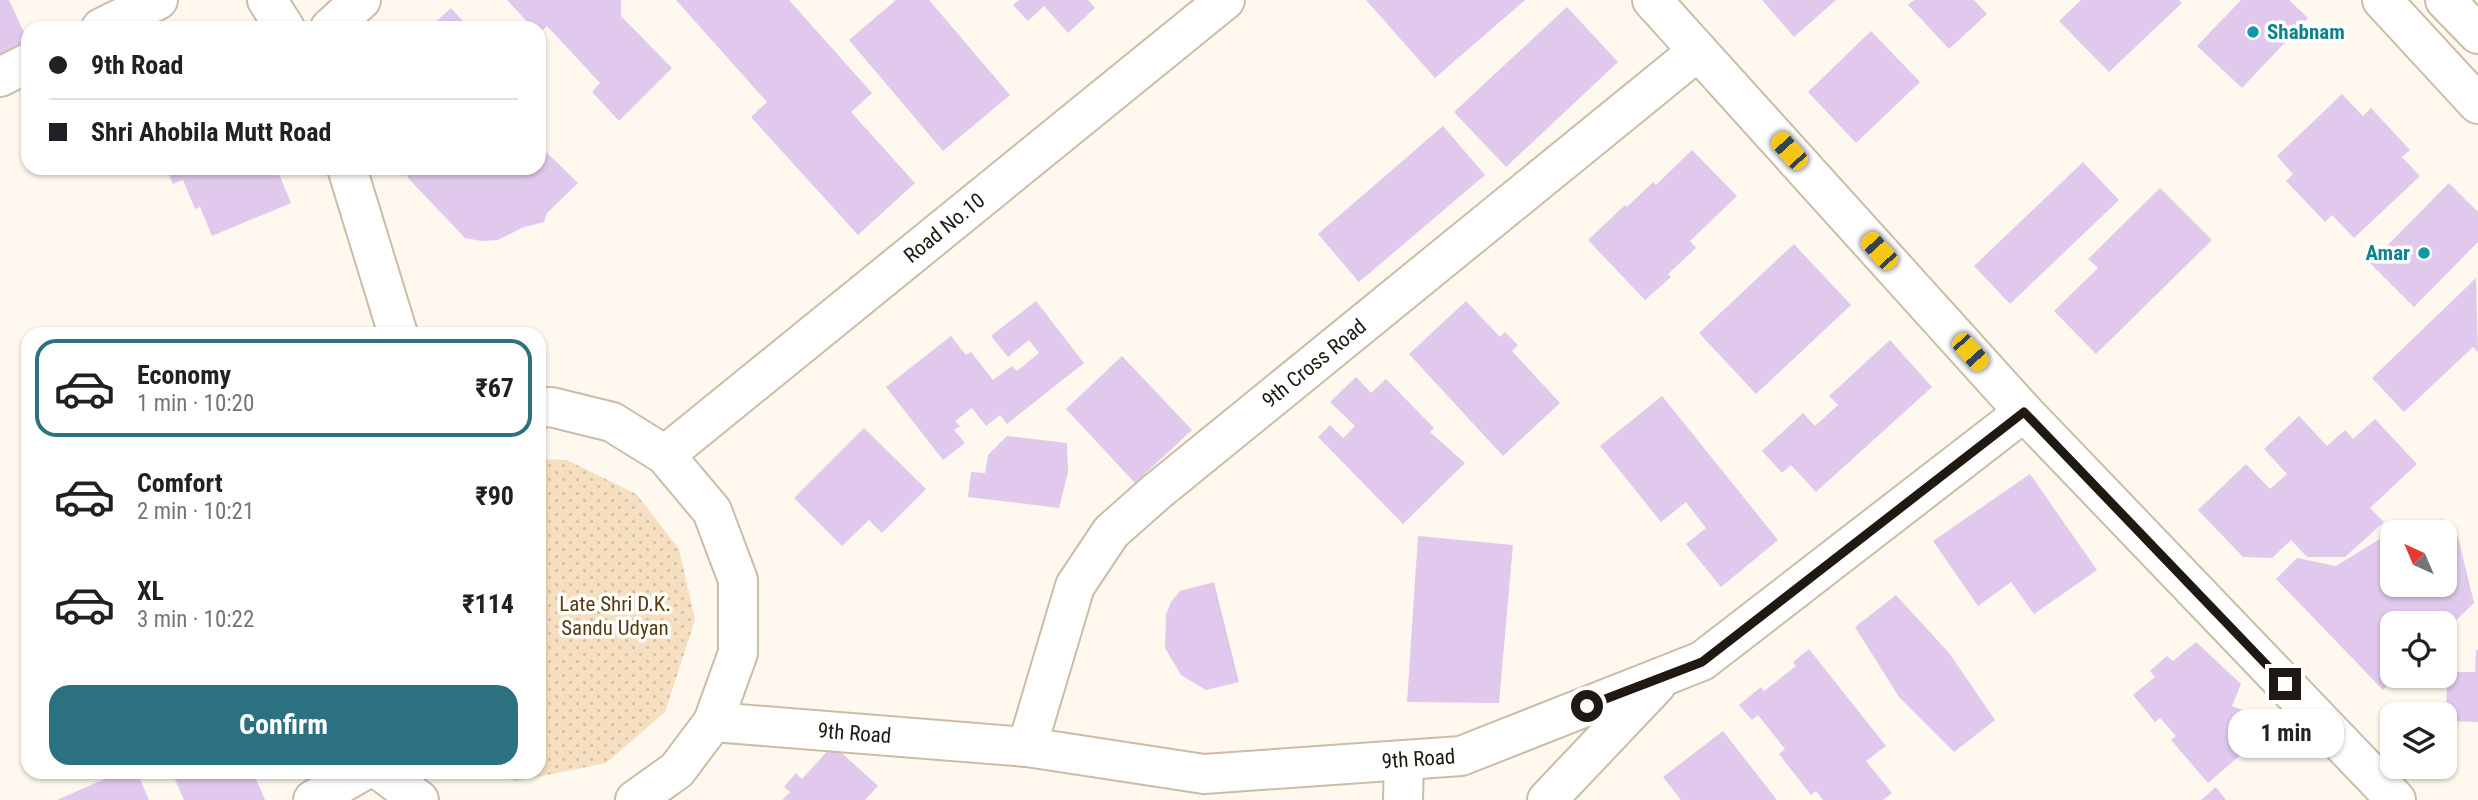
<!DOCTYPE html>
<html lang="en">
<head>
<meta charset="utf-8">
<style>
  body { margin:0; font-family:"Roboto Condensed",sans-serif; background:#f6f6f6; color:#202124; height:100vh; display:flex; flex-direction:column; font-size:26px; white-space:nowrap }
  * { box-sizing:border-box; margin:0 }
  p { font-size:23px; color:#757577 }
  .icon { flex:none; width:38px; height:38px; fill:none; stroke:currentColor; stroke-width:2; stroke-linecap:round; stroke-linejoin:round }
  .map { position:relative; flex:1; overflow:hidden }
  .drawer { position:absolute; left:21px; top:327px; width:525px; height:452px; display:flex; flex-direction:column; background:#fff; border-radius:21px; box-shadow:0 2px 5px #0004 }
  .drawer>* { flex:none }
  .top-card { position:absolute; left:21px; top:21px; width:525px; height:154px; border-radius:21px; box-shadow:0 2px 5px #0004; display:grid; align-content:center; height:154px; padding:0 28px; background:#fff }
  .needle { width:46px; rotate:316deg }
  .controls { position:absolute; left:2380px; top:520px; display:grid; gap:14px }
  .controls a { display:grid; place-items:center; width:77px; height:77px; border-radius:14px; background:#fff; box-shadow:0 2px 5px #0004; font-size:35px }
  .end { position:absolute; width:32px; height:32px; margin:-16px; border:9px solid #1f1912; background:#fff; box-shadow:0 0 0 4px #fff }
  .from { border-radius:50% }
  .bubble { position:absolute; height:49px; border-radius:21px; background:#fff; box-shadow:0 2px 5px #0004; font-size:23px; font-weight:700; line-height:49px; text-align:center }
  .car { position:absolute; width:21px; height:42px; margin:-21px -10px; border-radius:9px; box-shadow:0 0 5px 2px #0007; background:linear-gradient(#f5c518 24%,#345 0 40%,#f5c518 0 76%,#345 0 86%,#f5c518 0) }
  .top-card b { display:flex; align-items:center; gap:24px; height:66px; font-size:26px }
  .top-card b+b { border-top:2px solid #e0e0e0 }
  .top-card i { width:18px; height:18px; background:#202124 }
  ul { padding:12px 0 0; list-style:none }
  li { display:flex; align-items:center; gap:21px; height:98px; margin:0 14px 10px; padding:0 14px; border:4px solid transparent; border-radius:21px }
  li div { flex:1 }
  li b { display:block; font-size:26px }
  li em { font-style:normal; font-weight:700 }
  li.selected { border-color:#2c7180 }
  li>.icon { width:63px; height:63px; stroke-width:1.5 }
  .action { display:flex; gap:14px; margin-top:auto; padding:14px 28px }
  .action a { flex:1; height:80px; border-radius:21px; background:#2c7180; color:#fff; font-size:28px; font-weight:700; line-height:80px; text-align:center }
  .map>svg:first-child { display:block }
  .park { fill:url(#park-dots) }
  .building { fill:#e0c9ed }
  .lines { fill:none; stroke-linecap:round; stroke-linejoin:round }
  .street-casing { stroke:#ccbca7; stroke-width:42 }
  .secondary-casing { stroke:#ccbca7; stroke-width:42 }
  .street { stroke:#fff; stroke-width:38 }
  .secondary { stroke:#fff; stroke-width:38 }
  .route { stroke:#1f1912; stroke-width:9 }
  .culture-dot { fill:#0f9aa8; stroke:#fff; stroke-width:2.5 }
  .labels { text-anchor:middle; stroke-width:7; stroke-linejoin:round; paint-order:stroke }
  .culture-label { font-size:21px; font-weight:bold; fill:#0d838f; stroke:#fff; text-anchor:start }
  .street-label { font-size:21px; fill:#1f1912; stroke:#fff }
  .park-label { font-size:21px; fill:#563b11; stroke:#fff }
</style>
</head>
<body>
<div class="map">
<svg width="2478" height="800" viewBox="0 0 2478 800">
  <defs>
    <pattern id="park-dots" width="8" height="8" patternUnits="userSpaceOnUse" patternTransform="scale(1.75)"><rect width="8" height="8" fill="#f6dfc0"/><path d="M2 2h.1M6 6h.1" fill="none" stroke="#d2bfa4" stroke-width="1.8" stroke-linecap="round"/></pattern>
  </defs>
  <rect width="100%" height="100%" fill="#fef8ef"/>
  <path class="park" d="M539,459L567,460L636,494L679,549L695,620L665,712L606,763L518,781L483,772H539Z"/>
  <g class="building">
    <path d="M0,0H9L28,41V47L0,59Z"/>
    <path d="M507,0H621V16L672,68L619,121L592,92L600,83L547,26L539,33V28H533Z"/>
    <path d="M676,0H789L872,93L851,112L915,183L858,235L751,117L767,102Z"/>
    <path d="M896,0H929L1010,95L943,151L849,40Z"/>
    <path d="M1019,0H1088L1095,8L1068,33L1044,6L1028,21L1013,5Z"/>
    <path d="M1366,0H1525L1435,78Z"/>
    <path d="M1762,0H1836L1794,37Z"/>
    <path d="M1914,0H1974L1987,14L1949,49L1908,5Z"/>
    <path d="M2081,0H2179L2182,3L2109,72L2059,21Z"/>
    <path d="M2241,0H2289L2308,18L2242,88L2197,46Z"/>
    <path d="M1567,7L1618,62L1506,167L1454,112Z"/>
    <path d="M451,8L469,28L431,26Z"/>
    <path d="M1871,31L1920,82L1856,143L1808,92Z"/>
    <path d="M2342,94L2363,116L2371,108L2410,150L2402,157L2420,176L2354,238L2332,215L2325,222L2286,181L2293,174L2277,156Z"/>
    <path d="M1443,126L1485,175L1359,282L1318,234Z"/>
    <path d="M539,145L578,183L547,213L544,222L524,227L498,240L481,241L465,238L408,178L406,168H539Z"/>
    <path d="M1692,150L1737,196L1690,241L1696,248L1668,274L1671,277L1645,300L1588,240L1625,205L1627,207L1653,182L1656,185Z"/>
    <path d="M2083,162L2119,200L2010,304L1974,266Z"/>
    <path d="M166,168H270L273,176L279,174L291,203L212,236L200,207L195,209L183,180L173,184Z"/>
    <path d="M2449,183L2478,212V242L2414,307L2370,263Z"/>
    <path d="M2160,188L2212,240L2096,354L2054,311L2098,268L2088,259Z"/>
    <path d="M1794,244L1851,305L1756,394L1699,333Z"/>
    <path d="M2476,278L2478,352L2473,347L2404,412L2372,378Z"/>
    <path d="M1036,301L1084,363L1007,424L1000,415L986,426L972,408L955,421L960,426L954,430L965,443L943,460L886,387L951,336L966,355L971,352L993,380L1012,366L1017,371L1039,353L1029,340L1008,357L991,336Z"/>
    <path d="M1466,301L1500,337L1505,332L1518,345L1512,351L1560,403L1503,456L1409,354Z"/>
    <path d="M1890,340L1932,387L1816,492L1791,465L1782,473L1762,451L1803,413L1815,426L1838,405L1829,396Z"/>
    <path d="M1122,356L1192,430L1135,483L1066,409Z"/>
    <path d="M1356,377L1371,393L1386,379L1434,428L1430,432L1465,463L1403,524L1318,437L1330,425L1343,438L1355,426L1330,402Z"/>
    <path d="M1662,396L1778,540L1721,587L1686,544L1706,528L1686,502L1661,522L1600,446Z"/>
    <path d="M2299,416L2327,446L2345,430L2353,439L2375,419L2417,464L2370,508L2384,522L2345,557H2307L2291,540L2272,558L2243,557L2198,510L2246,464L2270,489L2287,474L2264,449Z"/>
    <path d="M864,428L926,489L882,533L869,520L842,546L794,498Z"/>
    <path d="M1007,436L1067,443L1068,472L1059,508L968,497L971,472L985,473L988,455Z"/>
    <path d="M2030,474L2097,570L2034,614L2011,582L1978,606L1933,541Z"/>
    <path d="M2441,519L2458,537L2474,603L2445,631V623H2392V676H2398L2383,690L2276,579L2297,558L2336,566L2391,532L2392,584H2445V532H2427Z"/>
    <path d="M1418,536L1513,545L1499,703L1407,702Z"/>
    <path d="M1214,582L1239,682L1206,690L1181,675L1165,648L1166,614L1171,602L1180,591Z"/>
    <path d="M1896,595L1949,653L1995,720L1954,752L1899,697L1855,627Z"/>
    <path d="M2196,642L2241,684L2232,706L2251,713L2249,727L2257,741L2208,783L2171,740L2176,736L2160,718L2155,722L2133,695L2155,677L2150,671L2167,656L2173,661Z"/>
    <path d="M1809,649L1886,746L1866,761L1892,793L1883,800H1823L1816,791L1811,795L1779,754L1785,749L1758,715L1752,720L1739,705L1761,687L1764,691L1796,666L1793,662Z"/>
    <path d="M2476,650H2478V722L2446,721L2447,672H2475Z"/>
    <path d="M1723,731L1777,800H1681L1663,777Z"/>
    <path d="M833,745L878,786L865,800H782L790,792L784,787L796,773L802,779Z"/>
    <path d="M121,772H137L149,800H57Z"/>
    <path d="M172,772H253L265,800H184Z"/>
    <path d="M2216,787L2226,800H2201Z"/>
  </g>
  <g class="lines">
    <defs>
      <g id="street">
        <path d="M1652,0L2024,412L2396,800"/>
        <path d="M101,28L158,0"/>
        <path d="M330,28L361,0"/>
        <path d="M0,77L28,63"/>
        <path id="s1" d="M713,722L1027,747L1204,774L1461,756L1702,661L2024,412"/>
        <path id="s2" d="M1027,747L1075,586L1111,532L1155,493L1698,51"/>
        <path d="M1403,800L1404,760"/>
        <path d="M1547,800L1656,685"/>
      </g>
      <g id="secondary">
        <path d="M267,0L285,28"/>
        <path d="M2382,0L2478,104"/>
        <path d="M2445,0L2478,34"/>
        <path d="M347,168L398,334"/>
        <path d="M539,408L551,407L612,422L665,455L712,511L738,580V653L713,722L677,770L635,800"/>
        <path id="s3" d="M665,455L1225,0"/>
        <path d="M382,772L419,800"/>
        <path d="M313,800L361,772"/>
      </g>
    </defs>
    <use href="#street" class="street-casing"/>
    <use href="#secondary" class="secondary-casing"/>
    <use href="#street" class="street"/>
    <use href="#secondary" class="secondary"/>
  </g>
  <g class="lines">
    <path class="route" d="M1587,706L1702,662L2024,412L2285,684"/>
  </g>
  <g class="culture-dot">
    <circle cx="2253" cy="32" r="7"/>
    <circle cx="2424" cy="253" r="7"/>
  </g>
  <g class="labels">
    <g class="culture-label">
      <text x="2267" y="39">Shabnam</text>
      <text x="2410" y="260" text-anchor="end">Amar</text>
    </g>
    <g class="street-label">
      <text dy="7" stroke="none"><textPath href="#s3" startOffset="360">Road No.10</textPath></text>
      <text dy="7" stroke="none"><textPath href="#s2" startOffset="497">9th Cross Road</textPath></text>
      <text dy="7" stroke="none"><textPath href="#s1" startOffset="142">9th Road</textPath></text>
      <text dy="7" stroke="none"><textPath href="#s1" startOffset="709">9th Road</textPath></text>
    </g>
    <g class="park-label">
      <text x="615" y="611">Late Shri D.K.<tspan x="615" dy="24">Sandu Udyan</tspan></text>
    </g>
  </g>
</svg>
<div class="controls">
<a><svg class="needle" viewBox="-14 -14 28 28"><path d="M0-13l5 13h-10z" fill="#e53935"/><path d="M0 13l5-13h-10z" fill="#757577"/></svg></a>
<a><svg class="icon" aria-label="locate" viewBox="0 0 24 24"><circle cx="12" cy="12" r="6"/><path d="M12 2v4M12 18v4M2 12h4M18 12h4"/></svg></a>
<a><svg class="icon" aria-label="layers" viewBox="0 0 24 24"><path d="M12 4l9 5-9 5-9-5zM3 14l9 5 9-5"/></svg></a>
</div>
<i class="end from" style="left:1587px;top:706px"></i>
<i class="end" style="left:2285px;top:684px"></i>
<div class="bubble" style="left:2228px;top:709px;width:116px">1 min</div>
<i class="car" style="left:1789px;top:151px;rotate:318deg"></i>
<i class="car" style="left:1879px;top:251px;rotate:318deg"></i>
<i class="car" style="left:1970px;top:352px;rotate:138deg"></i>
<div class="top-card">
<b><i class="from"></i>9th Road</b>
<b><i></i>Shri Ahobila Mutt Road</b>
</div>
<section class="drawer">
<ul>
<li class="selected"><svg class="icon" aria-label="car" viewBox="0 0 24 24"><path d="M5 17H2v-5l4-1 3-4h7l3 4 3 1v5h-3M9 17h6M6 11h13"/><circle cx="7" cy="17" r="2"/><circle cx="17" cy="17" r="2"/></svg><div><b>Economy</b><p>1 min · 10:20</p></div><em>₹67</em></li>
<li><svg class="icon" aria-label="car" viewBox="0 0 24 24"><path d="M5 17H2v-5l4-1 3-4h7l3 4 3 1v5h-3M9 17h6M6 11h13"/><circle cx="7" cy="17" r="2"/><circle cx="17" cy="17" r="2"/></svg><div><b>Comfort</b><p>2 min · 10:21</p></div><em>₹90</em></li>
<li><svg class="icon" aria-label="car" viewBox="0 0 24 24"><path d="M5 17H2v-5l4-1 3-4h7l3 4 3 1v5h-3M9 17h6M6 11h13"/><circle cx="7" cy="17" r="2"/><circle cx="17" cy="17" r="2"/></svg><div><b>XL</b><p>3 min · 10:22</p></div><em>₹114</em></li>
</ul>
<div class="action"><a>Confirm</a></div>
</section>
</div>
</body>
</html>
